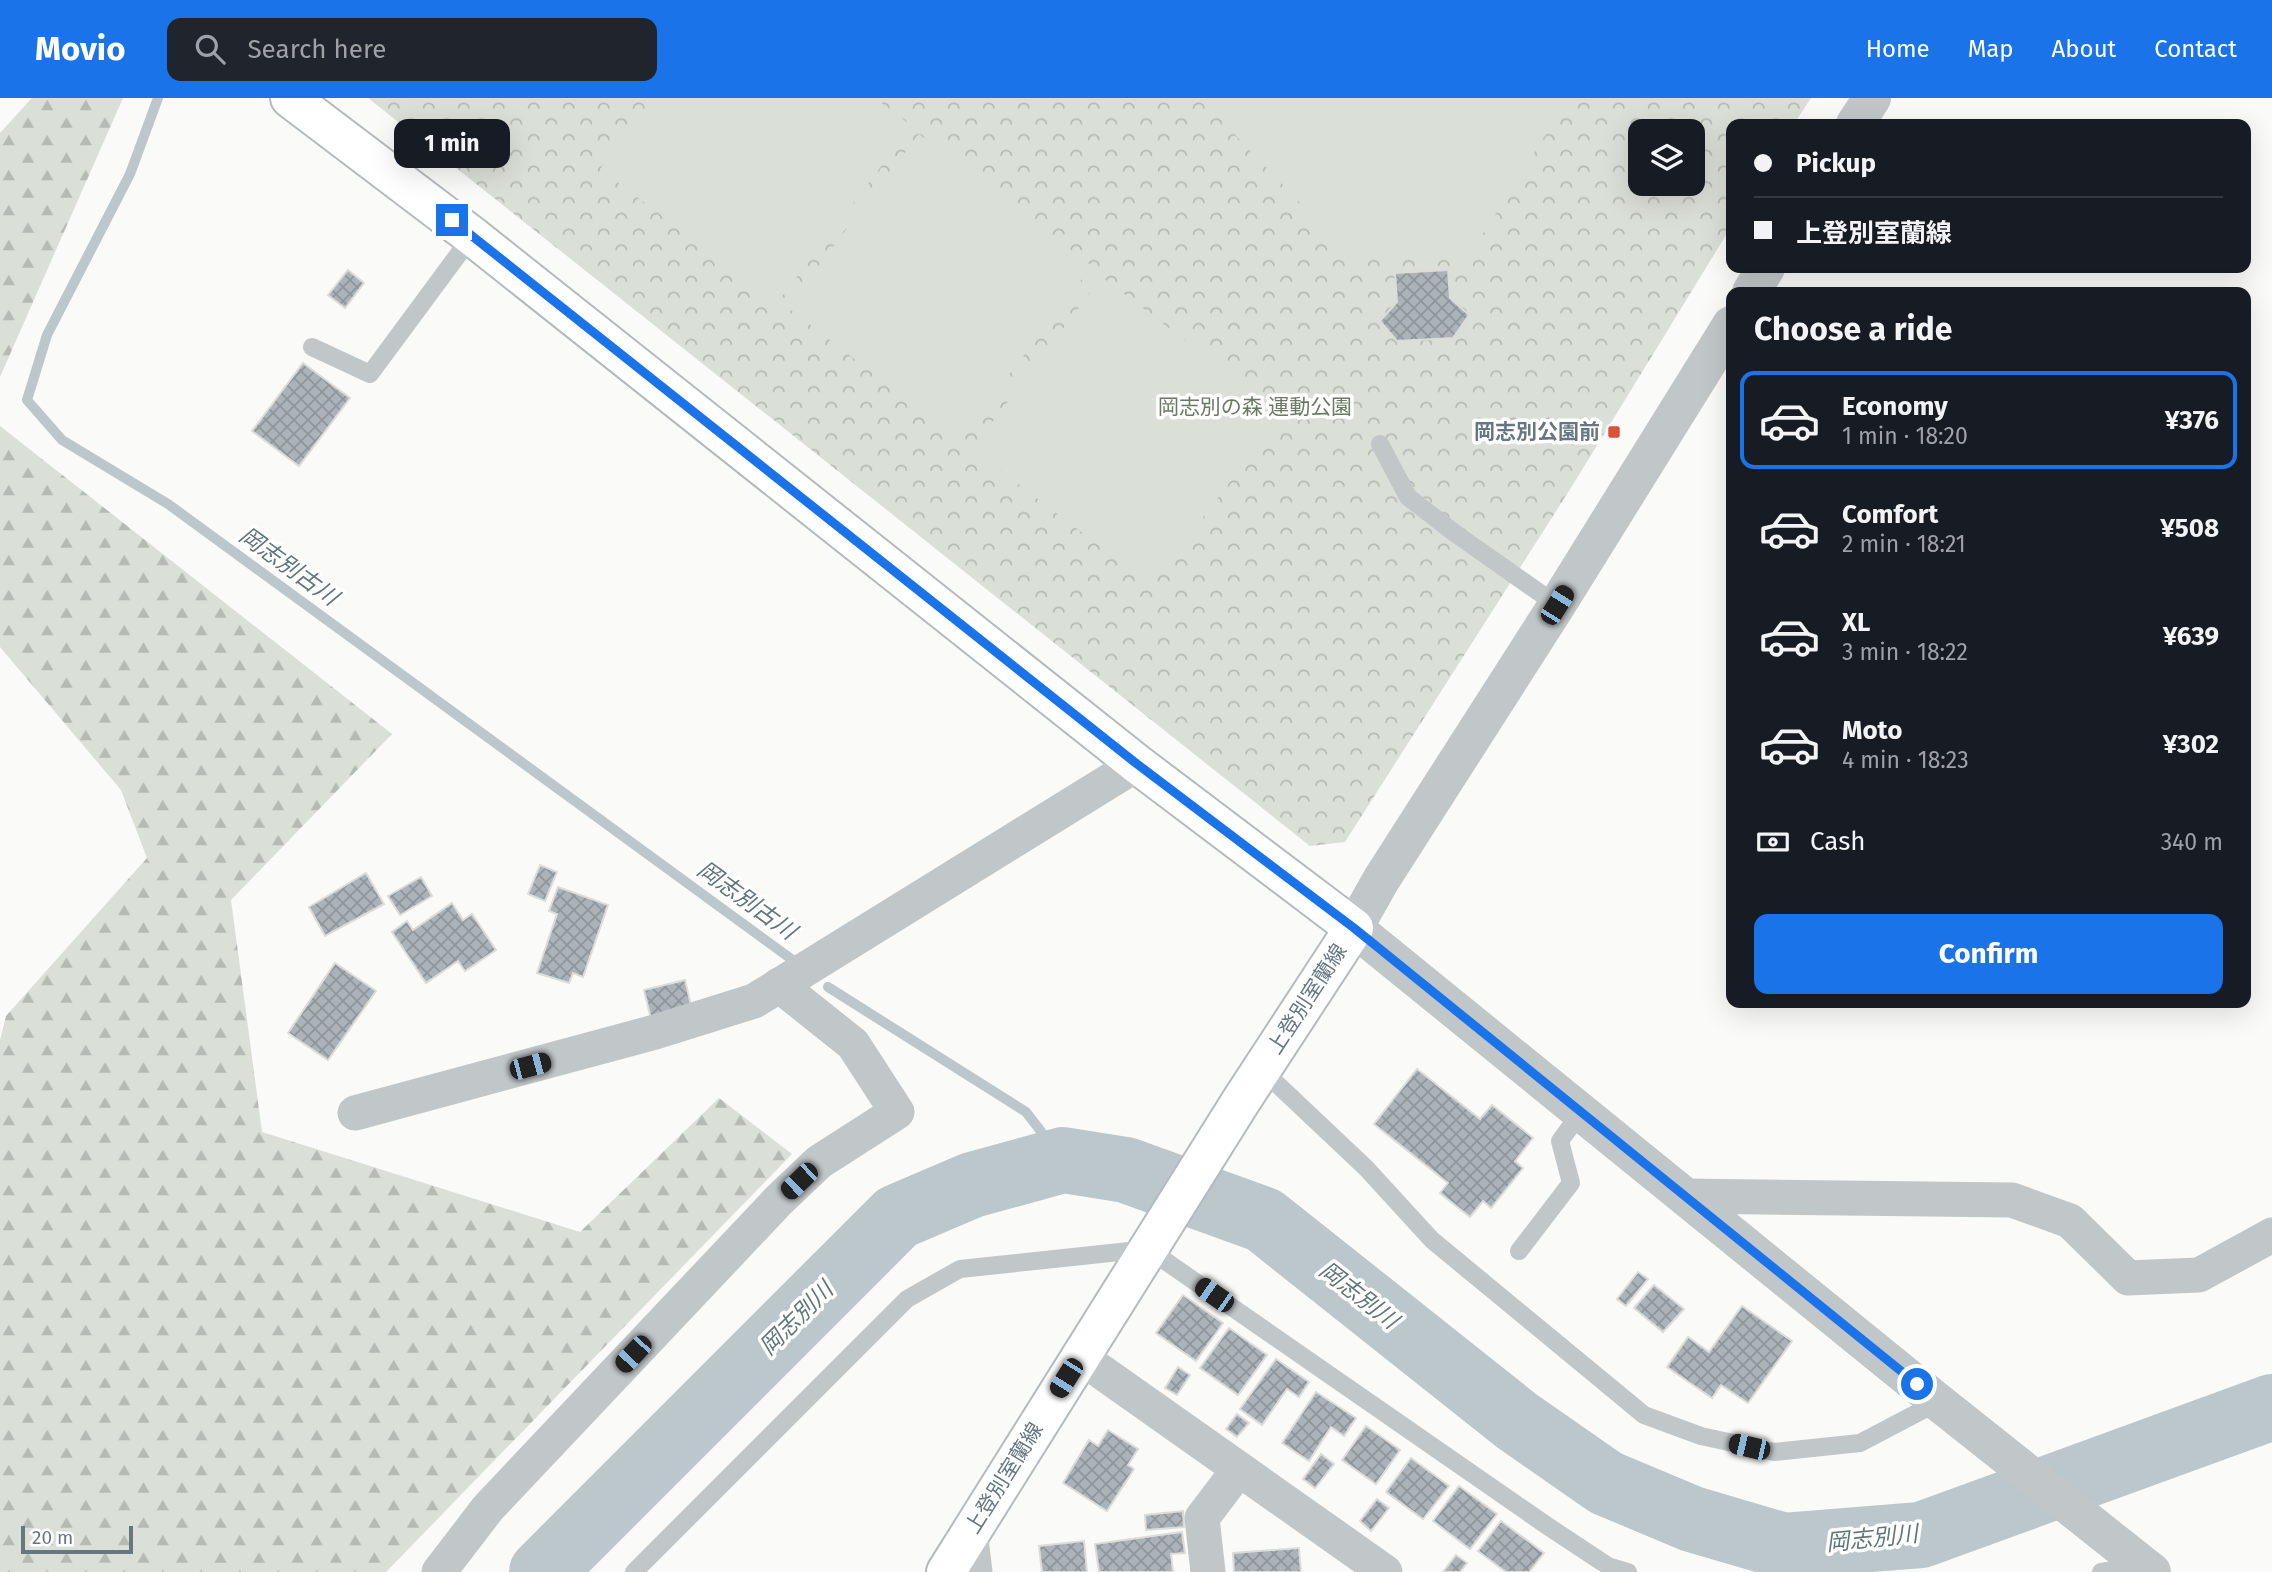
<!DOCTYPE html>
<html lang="en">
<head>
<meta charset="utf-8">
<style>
  body { margin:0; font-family:"Fira Sans","Noto Sans JP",sans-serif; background:#20242c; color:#f1f3f6; height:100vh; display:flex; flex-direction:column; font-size:26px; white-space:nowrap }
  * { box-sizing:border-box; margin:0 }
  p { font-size:23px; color:#9ea1a6 }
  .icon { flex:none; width:38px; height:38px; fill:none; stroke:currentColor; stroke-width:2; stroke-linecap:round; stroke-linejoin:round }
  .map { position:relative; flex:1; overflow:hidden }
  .details { position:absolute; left:1726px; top:189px; width:525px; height:721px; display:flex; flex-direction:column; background:#171b24; border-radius:14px; box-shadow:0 7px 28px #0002 }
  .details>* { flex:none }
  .guide { position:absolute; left:1726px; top:21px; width:525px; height:154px; border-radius:14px; box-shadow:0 7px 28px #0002; display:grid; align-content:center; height:154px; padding:0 28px; background:#171b24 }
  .tools { position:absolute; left:1628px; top:21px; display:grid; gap:14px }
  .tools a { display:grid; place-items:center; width:77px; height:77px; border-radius:14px; background:#171b24; box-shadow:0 7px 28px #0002; font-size:35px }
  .scale { position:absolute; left:21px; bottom:18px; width:112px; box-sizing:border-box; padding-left:7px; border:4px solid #667781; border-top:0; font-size:19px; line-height:24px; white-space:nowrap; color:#667781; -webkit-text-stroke:5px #fff; paint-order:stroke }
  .end { position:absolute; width:32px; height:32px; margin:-16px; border:9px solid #1a73e8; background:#fff; box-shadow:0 0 0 4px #fff }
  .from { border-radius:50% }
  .bubble { position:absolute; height:49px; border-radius:14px; background:#171b24; box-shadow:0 7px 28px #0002; font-size:23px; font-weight:700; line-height:49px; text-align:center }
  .car { position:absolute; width:21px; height:42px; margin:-21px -10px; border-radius:9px; box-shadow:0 0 5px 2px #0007; background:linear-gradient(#222 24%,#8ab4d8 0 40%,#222 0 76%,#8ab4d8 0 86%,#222 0) }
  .guide b { display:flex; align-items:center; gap:24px; height:66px; font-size:26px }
  .guide b+b { border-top:2px solid #363941 }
  .guide i { width:18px; height:18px; background:#f1f3f6 }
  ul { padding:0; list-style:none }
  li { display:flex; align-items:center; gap:21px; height:98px; margin:0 14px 10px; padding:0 14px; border:4px solid transparent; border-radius:14px }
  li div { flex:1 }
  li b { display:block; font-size:26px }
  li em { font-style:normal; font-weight:700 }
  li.selected { border-color:#1a73e8 }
  li>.icon { width:63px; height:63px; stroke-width:1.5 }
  h2 { padding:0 28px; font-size:32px; line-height:84px }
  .pay { display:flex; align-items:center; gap:18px; height:77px; padding:0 28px; font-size:26px }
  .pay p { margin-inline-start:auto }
  .cta { display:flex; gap:14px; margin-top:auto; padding:14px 28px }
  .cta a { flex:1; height:80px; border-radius:14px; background:#1a73e8; color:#fff; font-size:28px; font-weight:700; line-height:80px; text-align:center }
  header { display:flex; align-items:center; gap:42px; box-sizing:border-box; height:98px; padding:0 35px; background:#1a73e8; color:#fff }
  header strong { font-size:33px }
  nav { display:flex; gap:38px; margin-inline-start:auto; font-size:24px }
  .search { width:490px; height:63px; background:#20242c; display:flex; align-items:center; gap:18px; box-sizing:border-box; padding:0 24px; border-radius:14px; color:#9ea1a6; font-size:26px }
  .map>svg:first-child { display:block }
  .forest { fill:url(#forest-firs) }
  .park { fill:url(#park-crowns); fill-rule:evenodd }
  .pitch { fill:#dadfd7 }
  .water { fill:url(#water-waves) }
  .pier { fill:#fafaf8 }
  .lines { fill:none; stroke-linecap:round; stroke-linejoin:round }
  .stream { stroke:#bbc7cb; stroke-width:10 }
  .river { stroke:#bbc7cb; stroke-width:66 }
  .building { fill:url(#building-cross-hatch); stroke:#dcdcda; stroke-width:2 }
  .secondary-casing { stroke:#b4babe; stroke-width:42 }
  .service { stroke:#c1c6c9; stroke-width:18 }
  .minor { stroke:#c1c6c9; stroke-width:35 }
  .tertiary { stroke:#c1c6c9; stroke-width:38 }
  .secondary { stroke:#fff; stroke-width:38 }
  .route { stroke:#1a73e8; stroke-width:9 }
  .poi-dot { fill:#da5338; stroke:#fff; stroke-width:2.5 }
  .labels { text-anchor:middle; stroke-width:7; stroke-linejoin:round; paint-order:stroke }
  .park-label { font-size:21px; fill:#6a7a65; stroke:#fff }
  .poi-label { font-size:21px; font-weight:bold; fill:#667781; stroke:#fff; text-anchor:end }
  .street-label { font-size:21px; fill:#667781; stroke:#fff }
  .water-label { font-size:23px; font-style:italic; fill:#61767b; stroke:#fff }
</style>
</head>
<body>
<header>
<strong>Movio</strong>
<div class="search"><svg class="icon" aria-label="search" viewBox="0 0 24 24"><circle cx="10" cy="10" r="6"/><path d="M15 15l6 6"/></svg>Search here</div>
<nav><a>Home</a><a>Map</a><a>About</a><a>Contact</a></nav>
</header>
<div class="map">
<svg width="2272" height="1474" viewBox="0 0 2272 1474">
  <defs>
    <pattern id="forest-firs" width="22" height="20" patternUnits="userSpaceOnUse" patternTransform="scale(1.75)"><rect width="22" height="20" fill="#dadfd7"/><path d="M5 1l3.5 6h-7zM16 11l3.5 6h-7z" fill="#b5bab4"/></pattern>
    <pattern id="park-crowns" width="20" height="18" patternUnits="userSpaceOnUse" patternTransform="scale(1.75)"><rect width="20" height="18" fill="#dadfd7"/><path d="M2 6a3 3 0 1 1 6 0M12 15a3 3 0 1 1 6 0" fill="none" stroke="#b5bab4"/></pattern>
    <pattern id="water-waves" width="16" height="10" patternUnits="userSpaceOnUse" patternTransform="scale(1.75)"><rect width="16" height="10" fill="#bbc7cb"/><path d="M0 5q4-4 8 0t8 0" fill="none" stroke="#9ca6aa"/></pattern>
    <pattern id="building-cross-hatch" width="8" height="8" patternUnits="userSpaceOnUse" patternTransform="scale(1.75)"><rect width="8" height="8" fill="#abb3b8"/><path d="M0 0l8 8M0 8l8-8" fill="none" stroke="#8f969b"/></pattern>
  </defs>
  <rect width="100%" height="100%" fill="#fafaf8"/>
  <g class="forest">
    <path d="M32,0H123L0,279V35Z"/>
    <path d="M0,328L392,636L231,802L262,1034L580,1134L719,1000L792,1056L386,1474H0V942L6,918L147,760L121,692L0,549Z"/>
  </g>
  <path class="park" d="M368,0H1811L1794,26H1731V129L1574,385L1345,744L1310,748ZM1640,33H1692V86H1640Z"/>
  <g class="pitch">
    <path d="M654,0H875L912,28L777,205L600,71Z"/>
    <path d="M1200,0H1569L1472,153L1348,155Z"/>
    <path d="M919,36L1092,168L959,342L787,209Z"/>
    <path d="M1102,179L1282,316L1151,487L972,351Z"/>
  </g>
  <path class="water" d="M2272,1290V1334L2162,1369L2084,1400L2036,1362H2083L2108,1350L2227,1320Z"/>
  <path class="pier" d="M2035,1358H2061L2108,1394L2085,1403Z"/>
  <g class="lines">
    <g class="stream">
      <path d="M158,0L130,76L47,237L27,302L62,342L168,406L794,863"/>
      <path d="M828,889L1026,1014L1063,1062"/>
    </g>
    <path class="river" d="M542,1474L897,1119L972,1087L1063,1062L1126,1072L1264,1122L1517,1323L1606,1385L1692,1421L1784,1448L1921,1437L2272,1309"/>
  </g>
  <g class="building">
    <path d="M348,172L364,185L345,210L328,197Z"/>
    <path d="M1448,172L1450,200L1469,217L1453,240L1397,243L1380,223L1397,204L1395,175Z"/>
    <path d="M303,265L350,300L299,368L252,333Z"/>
    <path d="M540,767L557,774L545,803L528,796Z"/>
    <path d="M366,775L384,806L325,838L309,809Z"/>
    <path d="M421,779L432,798L400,817L388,798Z"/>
    <path d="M558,789L608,807L583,879L573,875L569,885L537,875L557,816L549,813Z"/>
    <path d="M452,805L463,822L472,816L496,852L465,873L458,863L426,885L392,834L407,823L413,832Z"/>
    <path d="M335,865L376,893L328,962L288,935Z"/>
    <path d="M685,882L692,911L651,921L644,892Z"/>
    <path d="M1417,971L1480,1021L1492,1007L1533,1040L1515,1063L1523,1070L1491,1110L1483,1103L1470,1119L1440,1095L1448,1085L1374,1026Z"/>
    <path d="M1638,1174L1648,1181L1626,1208L1617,1201Z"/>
    <path d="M1654,1187L1684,1211L1663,1234L1634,1210Z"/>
    <path d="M1183,1197L1223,1225L1196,1263L1156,1235Z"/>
    <path d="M1742,1208L1792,1243L1748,1305L1721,1287L1712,1300L1667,1269L1688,1239L1709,1254Z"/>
    <path d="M1229,1230L1267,1257L1238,1297L1200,1270Z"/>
    <path d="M1276,1261L1309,1284L1299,1299L1287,1291L1262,1327L1240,1311Z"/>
    <path d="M1178,1269L1190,1277L1177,1297L1165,1290Z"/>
    <path d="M1316,1294L1356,1320L1344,1338L1331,1329L1309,1363L1282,1345Z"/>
    <path d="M1237,1316L1249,1325L1237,1339L1226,1331Z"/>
    <path d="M1366,1328L1400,1352L1376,1386L1342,1362Z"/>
    <path d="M1108,1332L1138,1351L1128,1367L1134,1371L1107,1413L1063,1385L1089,1342L1098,1348Z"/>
    <path d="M1321,1356L1334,1366L1315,1390L1303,1381Z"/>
    <path d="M1411,1360L1449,1388L1423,1421L1386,1394Z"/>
    <path d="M1459,1388L1497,1416L1470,1451L1433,1423Z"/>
    <path d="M1377,1401L1389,1410L1371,1433L1360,1423Z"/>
    <path d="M1183,1413L1184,1429L1146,1432L1145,1417Z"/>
    <path d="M1501,1423L1544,1455L1529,1474H1506L1478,1453Z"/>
    <path d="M1182,1434L1185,1455L1171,1456L1173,1474H1099L1095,1446Z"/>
    <path d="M1084,1443L1087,1474H1042L1039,1448Z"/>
    <path d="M1299,1450L1301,1474H1234L1233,1455Z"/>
    <path d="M1456,1457L1467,1465L1460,1474H1443Z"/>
  </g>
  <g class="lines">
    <defs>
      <path id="secondary" d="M290,0L472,138L1137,666L1354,830L1241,1003L946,1474"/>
    </defs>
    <use href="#secondary" class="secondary-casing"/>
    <g class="service">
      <path d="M312,249L370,276L472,138"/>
      <path d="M1380,346L1408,399L1456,436L1557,507"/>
      <path d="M1261,971L1366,1070L1432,1142L1644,1317L1701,1338L1774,1354L1860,1345L1938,1304"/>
      <path d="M1519,1153L1571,1085L1560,1043L1581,1014"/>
      <path d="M634,1474L907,1201L960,1171L1148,1151L1546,1427L1608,1468L1628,1474"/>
      <path d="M2101,1474L2139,1468"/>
    </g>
    <g class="minor">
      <path d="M355,1015L655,934L754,903L1137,666"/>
      <path d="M1685,1098L2012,1102L2070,1123L2128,1180L2199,1177L2272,1137"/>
      <path d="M1079,1258L1385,1474"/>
      <path d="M970,1433L975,1474"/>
      <path d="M439,1474L488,1410L779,1102L819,1064L897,1014L853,946L779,887"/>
      <path d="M1208,1474L1202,1420L1239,1371"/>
    </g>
    <g class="tertiary">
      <path d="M1855,26L1872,0"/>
      <path d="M1751,194L1766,170"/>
      <path d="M1731,227L1557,507L1381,782L1354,830L1938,1304L2152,1474"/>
    </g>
    <use href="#secondary" class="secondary"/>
  </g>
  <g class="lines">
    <path class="route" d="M452,122L1137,666L1354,830L1917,1286"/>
  </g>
  <rect class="poi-dot" x="1607" y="327" width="14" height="14" rx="3.5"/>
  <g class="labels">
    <g class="park-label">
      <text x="1255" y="316">岡志別の森 運動公園</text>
    </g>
    <g class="poi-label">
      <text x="1600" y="341">岡志別公園前</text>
    </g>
    <g class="street-label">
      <text transform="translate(1307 901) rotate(-57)" y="7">上登別室蘭線</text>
      <text transform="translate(1004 1380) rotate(-58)" y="7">上登別室蘭線</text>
    </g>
    <g class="water-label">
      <text transform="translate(289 468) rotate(36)" y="8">岡志別古川</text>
      <text transform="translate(747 802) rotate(36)" y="8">岡志別古川</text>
      <text transform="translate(1359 1197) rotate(38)" y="8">岡志別川</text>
      <text transform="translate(796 1220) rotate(-45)" y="8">岡志別川</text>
      <text transform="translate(1872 1440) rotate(-6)" y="8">岡志別川</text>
    </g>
  </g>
</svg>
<div class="tools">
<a><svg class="icon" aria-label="layers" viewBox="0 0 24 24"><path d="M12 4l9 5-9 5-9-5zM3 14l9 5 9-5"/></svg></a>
</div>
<div class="scale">20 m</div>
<i class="end from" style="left:1917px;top:1286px"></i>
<i class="end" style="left:452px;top:122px"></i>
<div class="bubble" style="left:394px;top:21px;width:116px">1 min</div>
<i class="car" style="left:1557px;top:507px;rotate:32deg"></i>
<i class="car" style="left:530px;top:968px;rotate:75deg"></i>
<i class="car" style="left:799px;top:1083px;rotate:226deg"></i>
<i class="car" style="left:1214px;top:1197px;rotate:305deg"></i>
<i class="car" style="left:633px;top:1256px;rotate:223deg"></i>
<i class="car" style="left:1066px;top:1280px;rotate:212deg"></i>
<i class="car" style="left:1749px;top:1349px;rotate:283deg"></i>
<div class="guide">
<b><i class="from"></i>Pickup</b>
<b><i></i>上登別室蘭線</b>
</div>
<section class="details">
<h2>Choose a ride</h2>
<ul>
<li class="selected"><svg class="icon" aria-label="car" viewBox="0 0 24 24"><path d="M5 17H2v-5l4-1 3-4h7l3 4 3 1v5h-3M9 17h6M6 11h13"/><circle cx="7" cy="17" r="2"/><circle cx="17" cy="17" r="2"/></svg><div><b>Economy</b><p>1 min · 18:20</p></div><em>¥376</em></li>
<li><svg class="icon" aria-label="car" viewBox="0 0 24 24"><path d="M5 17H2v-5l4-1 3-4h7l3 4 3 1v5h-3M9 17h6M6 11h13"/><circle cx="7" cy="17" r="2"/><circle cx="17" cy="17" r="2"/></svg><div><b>Comfort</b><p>2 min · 18:21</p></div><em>¥508</em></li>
<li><svg class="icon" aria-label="car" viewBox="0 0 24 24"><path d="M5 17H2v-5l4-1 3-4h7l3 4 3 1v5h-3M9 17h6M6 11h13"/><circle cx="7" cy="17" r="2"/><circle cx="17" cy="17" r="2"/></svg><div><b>XL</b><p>3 min · 18:22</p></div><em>¥639</em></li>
<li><svg class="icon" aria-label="car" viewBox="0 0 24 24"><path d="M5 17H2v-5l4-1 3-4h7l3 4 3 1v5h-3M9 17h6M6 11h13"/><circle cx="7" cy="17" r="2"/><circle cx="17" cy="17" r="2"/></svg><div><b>Moto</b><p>4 min · 18:23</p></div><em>¥302</em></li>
</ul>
<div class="pay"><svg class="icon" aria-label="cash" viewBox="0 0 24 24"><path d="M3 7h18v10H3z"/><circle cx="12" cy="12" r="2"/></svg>Cash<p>340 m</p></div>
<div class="cta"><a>Confirm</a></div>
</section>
</div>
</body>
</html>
